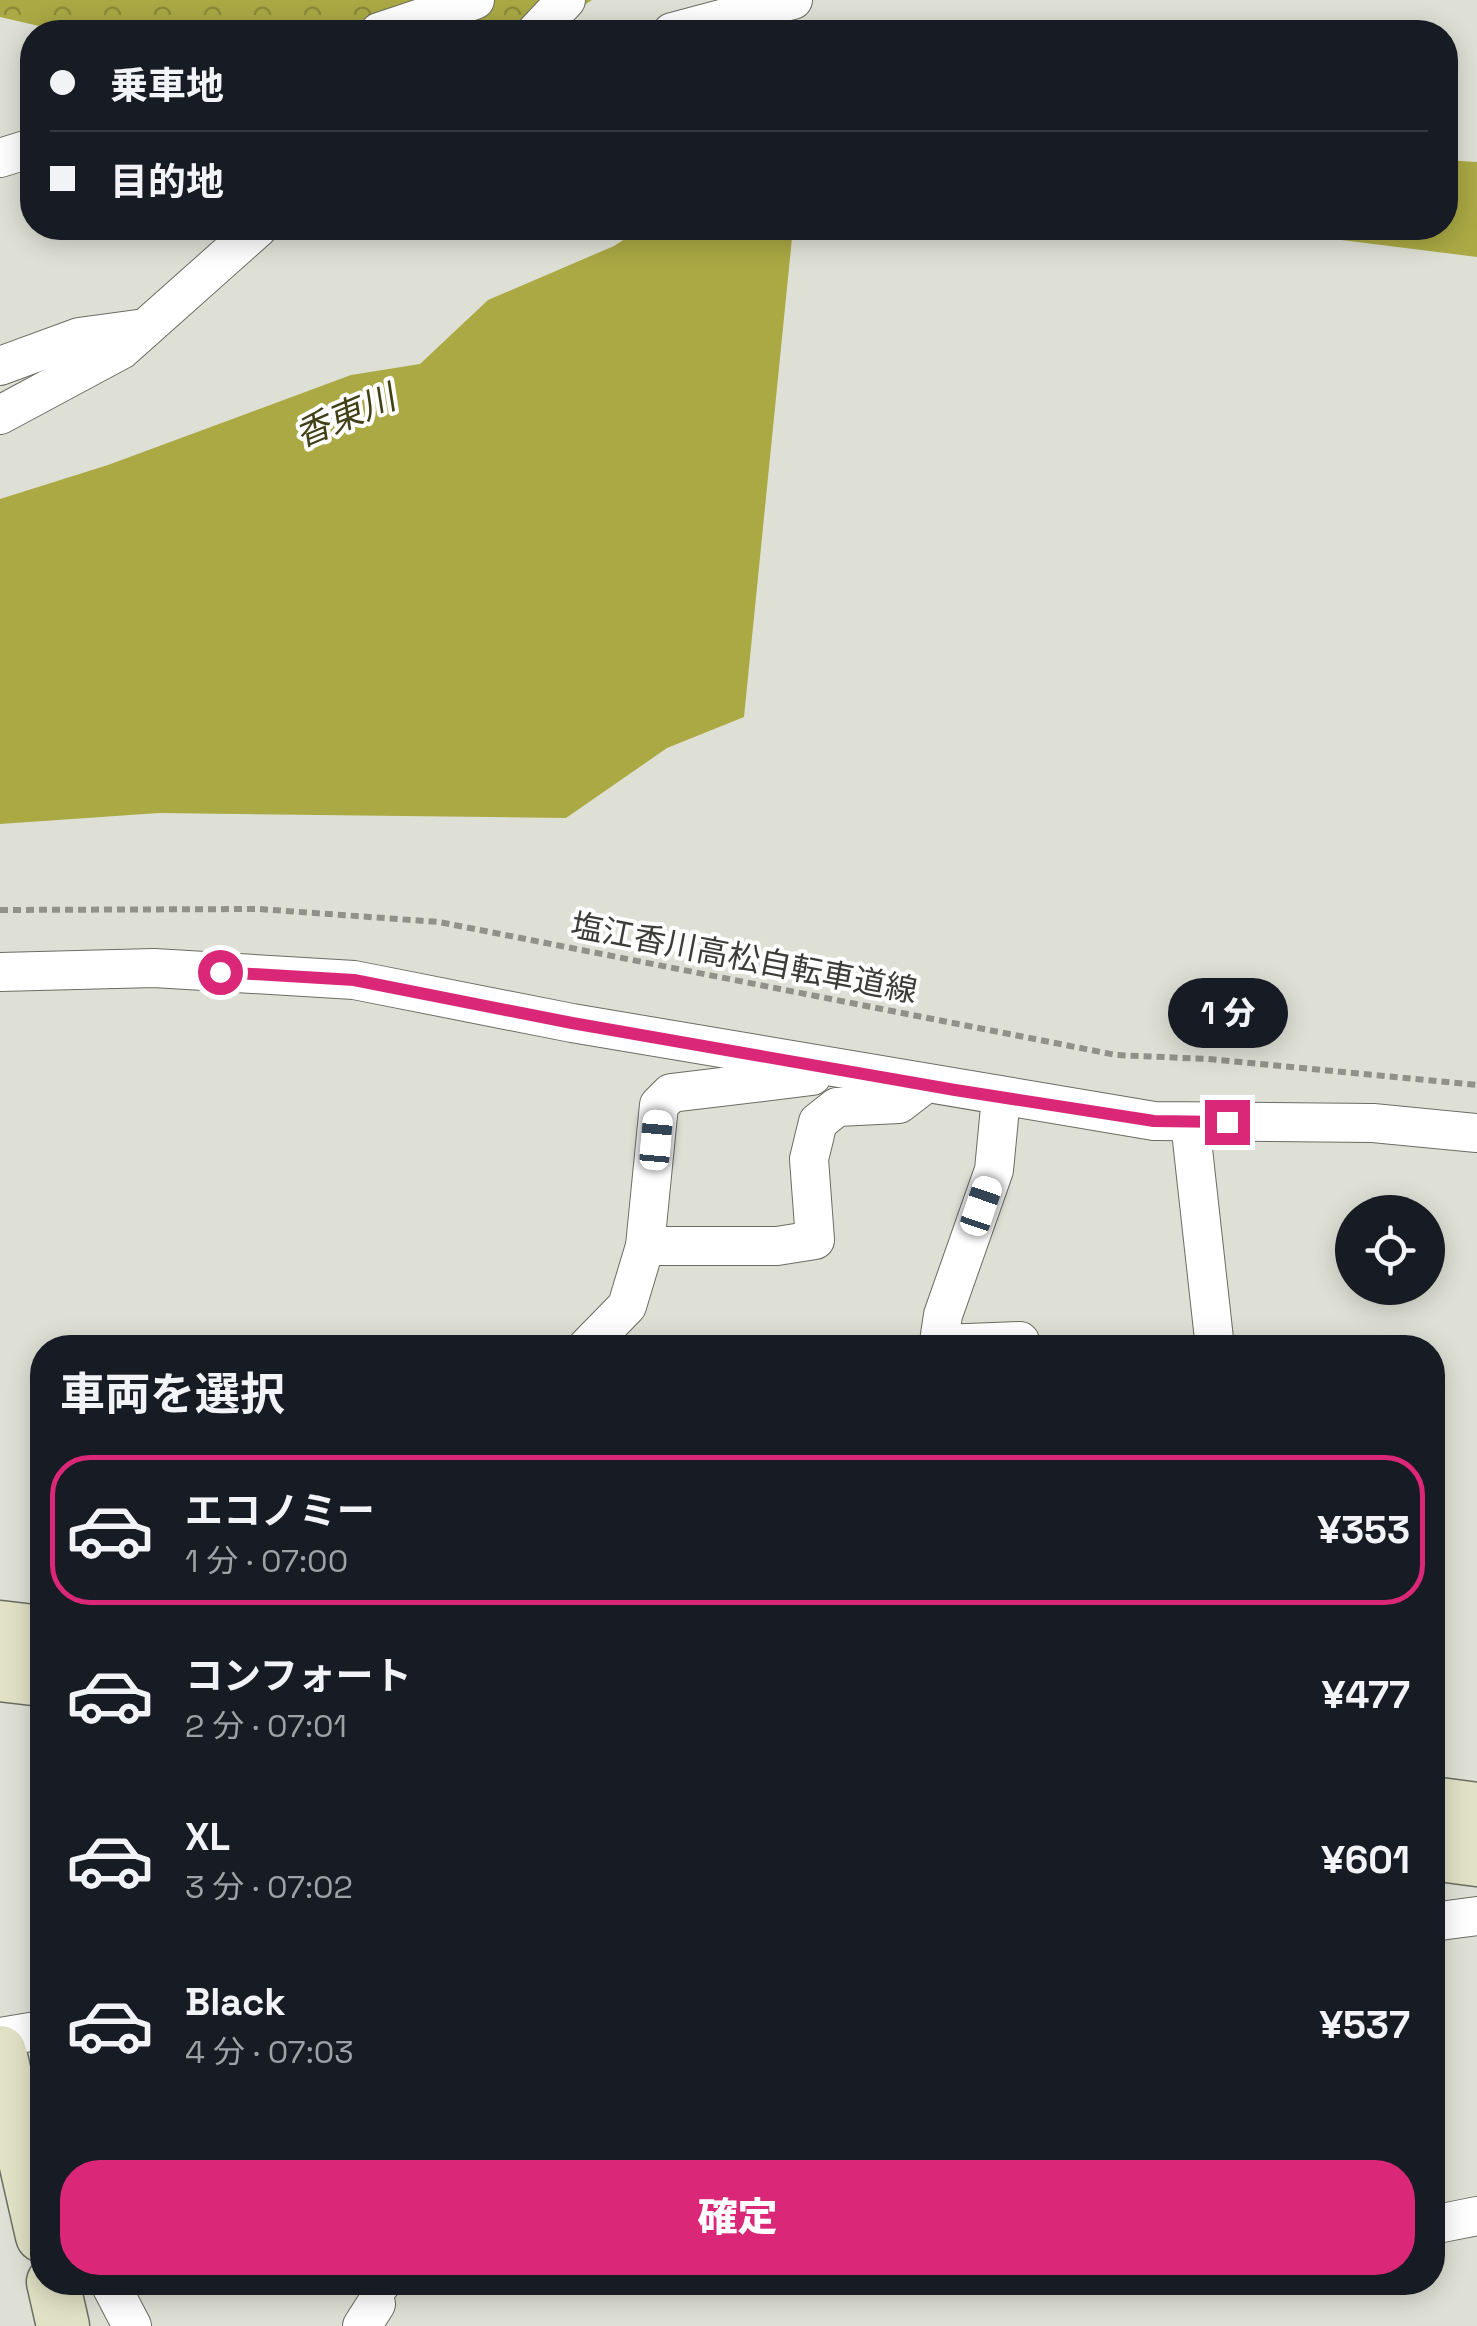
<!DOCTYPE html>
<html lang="ja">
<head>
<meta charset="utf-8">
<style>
  body { margin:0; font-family:"Space Grotesk","Noto Sans JP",sans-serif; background:#242831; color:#f1f3f6; height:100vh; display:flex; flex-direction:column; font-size:38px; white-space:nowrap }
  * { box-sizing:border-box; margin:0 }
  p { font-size:32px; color:#9ea1a6 }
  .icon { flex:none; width:55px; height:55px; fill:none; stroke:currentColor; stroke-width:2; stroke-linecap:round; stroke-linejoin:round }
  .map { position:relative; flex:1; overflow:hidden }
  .drawer { position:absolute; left:30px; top:1335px; width:1415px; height:960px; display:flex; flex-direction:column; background:#171b24; border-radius:40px; box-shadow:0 5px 25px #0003 }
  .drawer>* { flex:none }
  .banner { position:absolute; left:20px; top:20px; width:1438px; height:220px; border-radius:40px; box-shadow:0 5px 25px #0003; display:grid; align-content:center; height:220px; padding:0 30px; background:#171b24 }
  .controls { position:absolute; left:1335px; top:1195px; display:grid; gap:20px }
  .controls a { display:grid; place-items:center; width:110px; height:110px; border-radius:50%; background:#171b24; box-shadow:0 5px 25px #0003; font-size:50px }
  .end { position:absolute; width:45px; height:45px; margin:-22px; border:12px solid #db2777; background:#fff; box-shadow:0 0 0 5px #fff }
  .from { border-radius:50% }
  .bubble { position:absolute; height:70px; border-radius:35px; background:#171b24; box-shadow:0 5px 25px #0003; font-size:32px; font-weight:800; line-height:70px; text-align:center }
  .car { position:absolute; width:30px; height:60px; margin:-30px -15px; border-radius:12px; box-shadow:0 0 8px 2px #0007; background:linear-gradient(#fff 24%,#345 0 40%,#fff 0 76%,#345 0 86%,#fff 0) }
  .banner b { display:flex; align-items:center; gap:35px; height:95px; font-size:38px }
  .banner b+b { border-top:2px solid #363941 }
  .banner i { width:25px; height:25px; background:#f1f3f6 }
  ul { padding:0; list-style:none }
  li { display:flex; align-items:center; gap:30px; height:150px; margin:0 20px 15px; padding:0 10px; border:5px solid transparent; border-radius:40px }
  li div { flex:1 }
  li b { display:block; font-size:38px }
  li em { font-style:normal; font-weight:800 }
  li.selected { border-color:#db2777 }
  li>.icon { width:90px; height:90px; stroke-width:1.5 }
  h2 { padding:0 30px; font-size:45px; line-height:120px }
  .button { display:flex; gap:20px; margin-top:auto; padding:20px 30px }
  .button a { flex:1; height:115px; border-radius:40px; background:#db2777; color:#fff; font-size:40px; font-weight:800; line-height:115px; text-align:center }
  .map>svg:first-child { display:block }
  .forest { fill:url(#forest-crowns) }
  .water { fill:#aaa944 }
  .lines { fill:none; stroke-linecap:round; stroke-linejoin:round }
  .lane-casing { stroke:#6b6c62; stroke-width:22 }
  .street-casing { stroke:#6b6c62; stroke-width:40 }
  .secondary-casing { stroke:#6b6c62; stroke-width:55 }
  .path { stroke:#91918a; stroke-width:6; stroke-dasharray:8 5; stroke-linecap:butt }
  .lane { stroke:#fff; stroke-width:20 }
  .street { stroke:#fff; stroke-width:38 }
  .secondary { stroke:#e1e1c5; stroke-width:52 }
  .route { stroke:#db2777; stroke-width:12 }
  .labels { text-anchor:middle; stroke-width:8; stroke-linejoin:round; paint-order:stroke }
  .street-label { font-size:32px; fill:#3c3c38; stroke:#fff }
  .water-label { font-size:35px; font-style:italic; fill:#414016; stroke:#fff }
</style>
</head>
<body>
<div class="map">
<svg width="1477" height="2326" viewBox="0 0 1477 2326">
  <defs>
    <pattern id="forest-crowns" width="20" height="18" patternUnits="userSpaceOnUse" patternTransform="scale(2.5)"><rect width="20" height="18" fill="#aaa944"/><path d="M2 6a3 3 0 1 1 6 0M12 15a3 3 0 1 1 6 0" fill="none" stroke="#8c8b3a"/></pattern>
  </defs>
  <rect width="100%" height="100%" fill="#dfe0d5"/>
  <path class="forest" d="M0,0H592L543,32H65L0,17Z"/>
  <g class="water">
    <path d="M1445,160L1477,162V257L1247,228H1445Z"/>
    <path d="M642,228H793L744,717L667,748L566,818L159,813L0,824V499L108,465L351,375L420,364L488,300L614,246Z"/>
  </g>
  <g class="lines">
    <defs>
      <path id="lane" d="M376,2304L394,2282"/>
      <g id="street">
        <path d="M379,32L475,0"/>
        <path d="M536,32L566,0"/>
        <path d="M672,32L793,0"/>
        <path d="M0,158L32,148"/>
        <path d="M0,366L79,337L145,328"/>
        <path d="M0,415L121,350L258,228"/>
        <path d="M0,972L154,968L354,980L572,1023L1154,1121L1373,1123L1477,1133"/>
        <path d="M1190,1122L1215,1348"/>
        <path d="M645,1246H777L815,1240L809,1159L818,1122L837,1107L899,1104L925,1084"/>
        <path d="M942,1344L1020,1341L1021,1348"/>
        <path d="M586,1348L627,1306L645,1246L659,1105L671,1093L812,1076"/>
        <path d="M938,1348L943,1315L994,1170L1001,1097"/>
        <path d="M1432,1922L1477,1916"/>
        <path d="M0,2037L42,2030"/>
        <path d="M1432,2225L1477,2216"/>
        <path d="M109,2282L132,2326"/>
        <path d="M362,2326L376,2304"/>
      </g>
      <g id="secondary">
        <path d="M0,1627L42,1632"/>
        <path d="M0,1675L42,1680"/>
        <path d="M1432,1803L1477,1809"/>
        <path d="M1432,1854L1477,1860"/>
        <path d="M0,2052L42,2236"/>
        <path d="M53,2282L63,2326"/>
      </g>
    </defs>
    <use href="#lane" class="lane-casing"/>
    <use href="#street" class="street-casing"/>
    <use href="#secondary" class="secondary-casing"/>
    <path class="path" d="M0,910L259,909L439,922L1116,1055L1208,1059L1477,1085"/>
    <use href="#lane" class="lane"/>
    <use href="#street" class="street"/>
    <use href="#secondary" class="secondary"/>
  </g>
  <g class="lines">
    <path class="route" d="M220,972L354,980L572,1023L955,1090L1154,1121L1227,1122"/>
  </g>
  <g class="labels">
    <g class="street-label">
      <text transform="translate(744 958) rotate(11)" y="11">塩江香川高松自転車道線</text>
    </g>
    <g class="water-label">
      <text transform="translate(345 416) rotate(-23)" y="12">香東川</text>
    </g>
  </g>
</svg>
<div class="controls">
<a><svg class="icon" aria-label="locate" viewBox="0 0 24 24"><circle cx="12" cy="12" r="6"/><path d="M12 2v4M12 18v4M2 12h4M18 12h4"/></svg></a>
</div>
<i class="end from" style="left:220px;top:972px"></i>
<i class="end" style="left:1227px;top:1122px"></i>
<div class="bubble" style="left:1168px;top:978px;width:120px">1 分</div>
<i class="car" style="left:656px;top:1140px;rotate:5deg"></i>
<i class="car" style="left:981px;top:1206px;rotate:19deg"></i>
<div class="banner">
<b><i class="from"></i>乗車地</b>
<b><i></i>目的地</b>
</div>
<section class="drawer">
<h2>車両を選択</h2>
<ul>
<li class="selected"><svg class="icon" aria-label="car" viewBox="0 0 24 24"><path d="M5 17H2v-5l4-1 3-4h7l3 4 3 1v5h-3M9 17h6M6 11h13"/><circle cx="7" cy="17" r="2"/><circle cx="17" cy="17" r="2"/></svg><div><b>エコノミー</b><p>1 分 · 07:00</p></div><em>¥353</em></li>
<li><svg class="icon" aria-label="car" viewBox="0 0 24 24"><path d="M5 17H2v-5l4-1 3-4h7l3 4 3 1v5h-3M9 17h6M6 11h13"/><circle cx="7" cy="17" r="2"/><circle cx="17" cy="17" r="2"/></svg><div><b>コンフォート</b><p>2 分 · 07:01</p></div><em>¥477</em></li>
<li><svg class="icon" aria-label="car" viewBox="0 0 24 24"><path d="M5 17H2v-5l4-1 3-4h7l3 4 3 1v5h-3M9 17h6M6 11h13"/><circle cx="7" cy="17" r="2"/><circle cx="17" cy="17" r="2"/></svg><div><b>XL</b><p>3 分 · 07:02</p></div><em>¥601</em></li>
<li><svg class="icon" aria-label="car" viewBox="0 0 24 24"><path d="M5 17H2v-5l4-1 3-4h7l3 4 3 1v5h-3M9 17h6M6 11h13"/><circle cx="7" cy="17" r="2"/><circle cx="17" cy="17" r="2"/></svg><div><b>Black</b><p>4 分 · 07:03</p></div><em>¥537</em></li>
</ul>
<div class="button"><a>確定</a></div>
</section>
</div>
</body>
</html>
